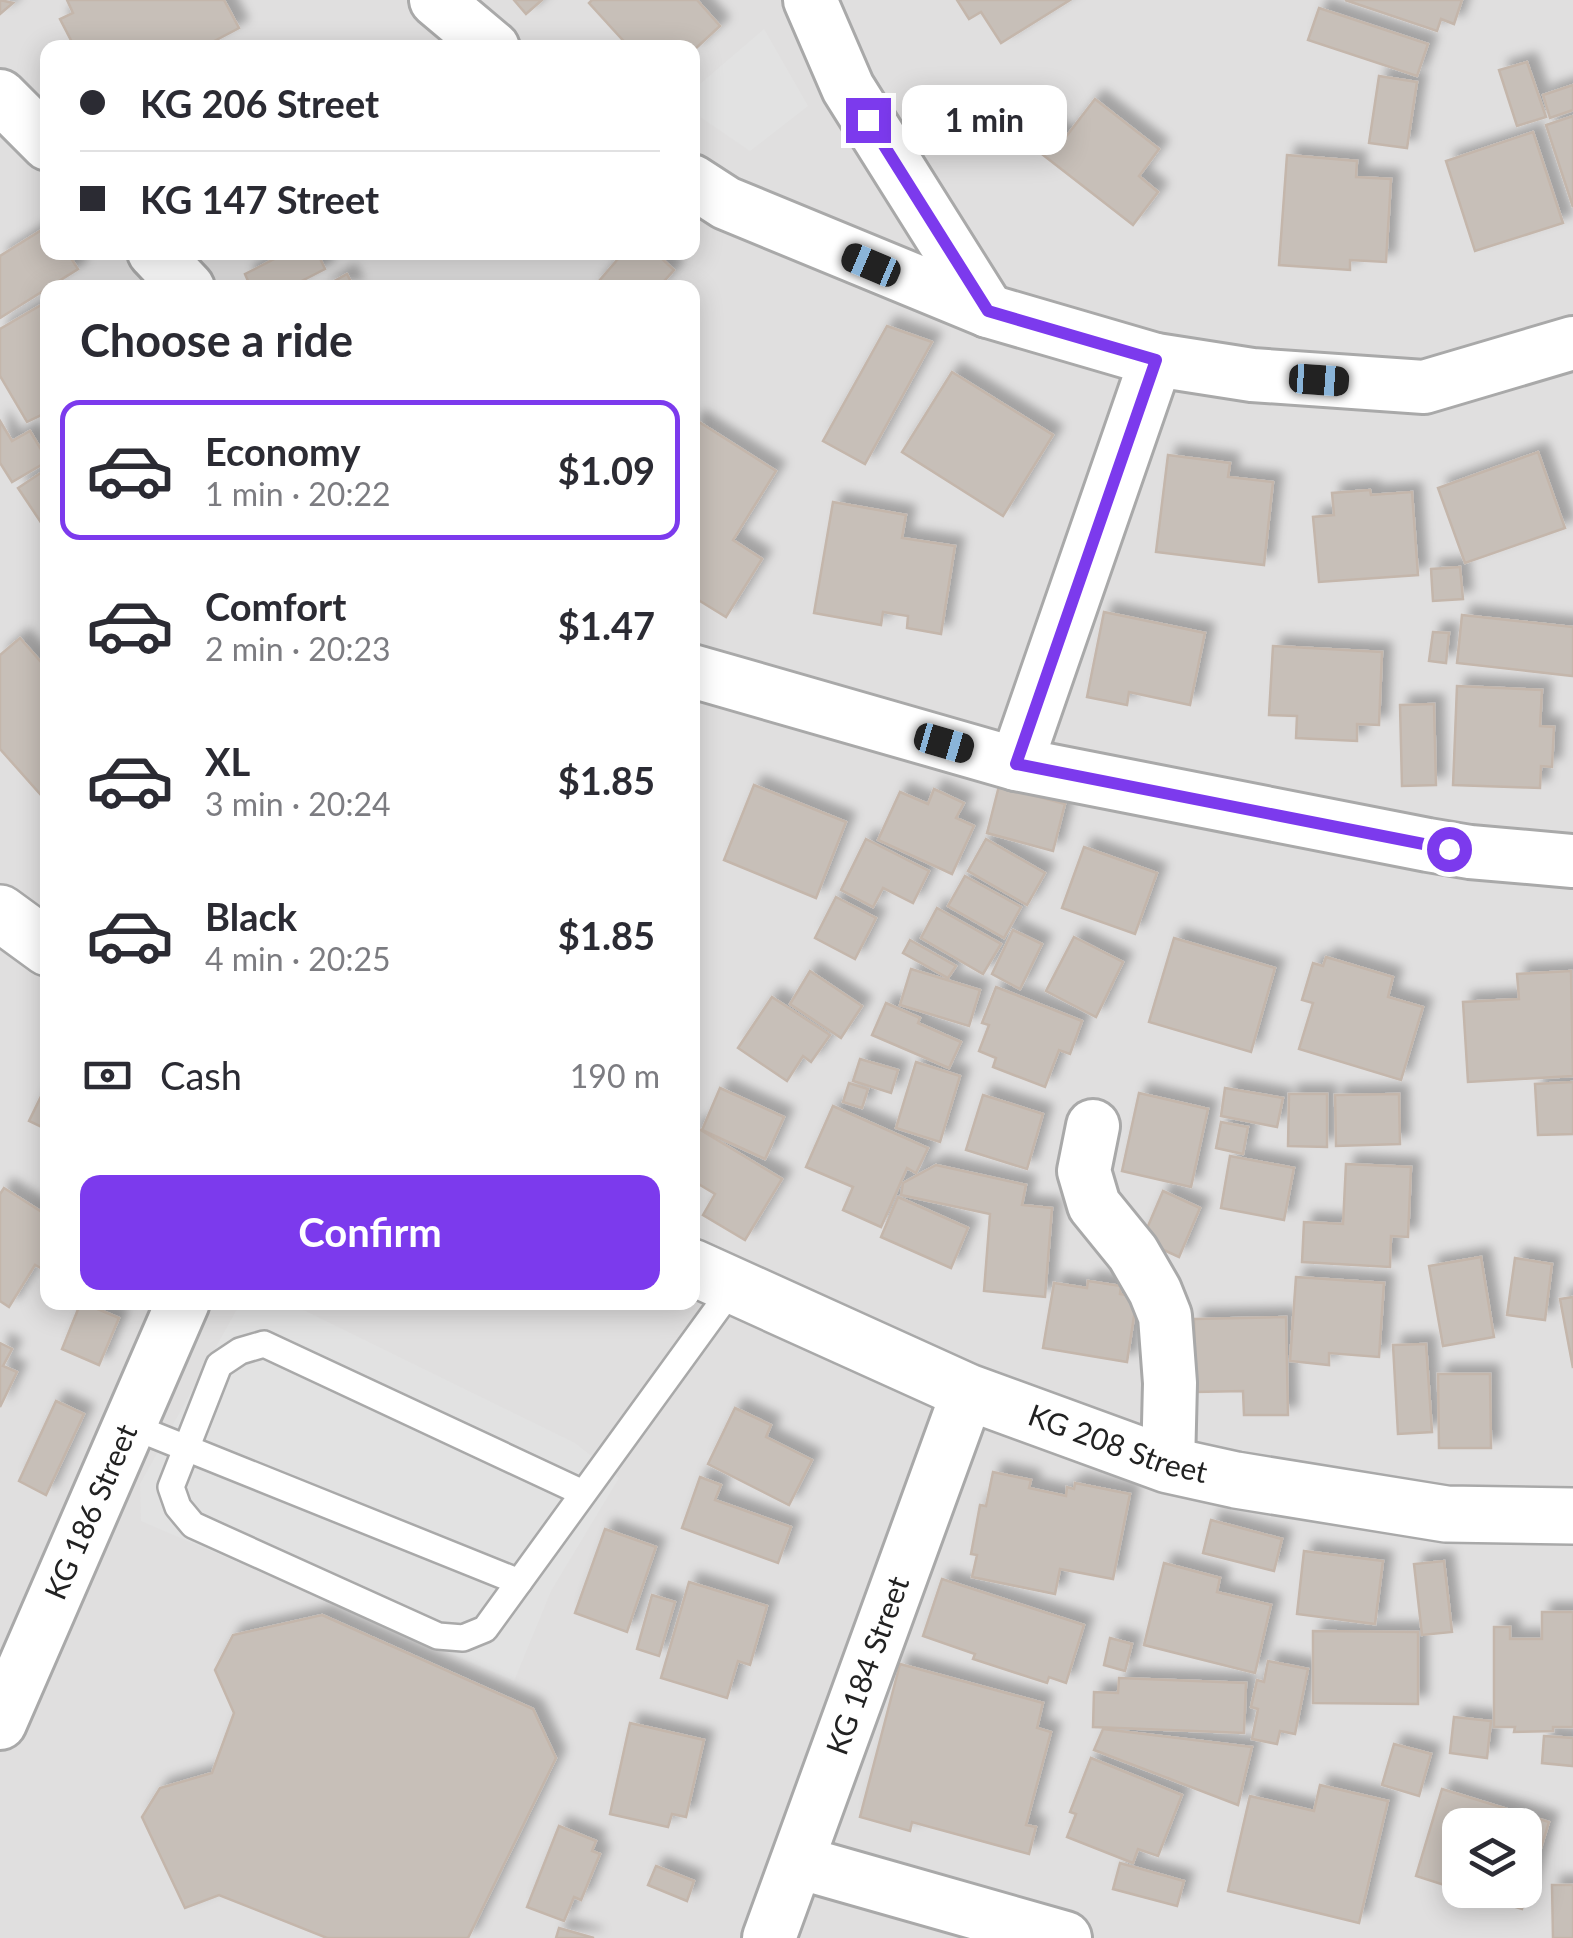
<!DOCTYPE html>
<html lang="en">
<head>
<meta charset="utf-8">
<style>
  body { margin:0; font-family:Lato,sans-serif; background:#f2f2f3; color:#2b2b33; height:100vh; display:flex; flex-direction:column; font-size:38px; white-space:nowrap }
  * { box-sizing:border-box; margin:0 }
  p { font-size:32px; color:#7c7c81 }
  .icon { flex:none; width:55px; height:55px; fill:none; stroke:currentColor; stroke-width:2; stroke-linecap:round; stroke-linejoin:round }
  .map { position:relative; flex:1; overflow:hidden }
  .side { position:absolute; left:40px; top:280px; width:660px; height:1030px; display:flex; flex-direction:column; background:#fff; border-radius:20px; box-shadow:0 5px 25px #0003 }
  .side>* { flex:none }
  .guide { position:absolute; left:40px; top:40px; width:660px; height:220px; border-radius:20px; box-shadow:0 5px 25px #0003; display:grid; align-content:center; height:220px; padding:0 40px; background:#fff }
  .controls { position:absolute; left:1442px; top:1808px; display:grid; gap:20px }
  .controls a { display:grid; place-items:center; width:100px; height:100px; border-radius:20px; background:#fff; box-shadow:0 5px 25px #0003; font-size:50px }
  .end { position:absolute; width:45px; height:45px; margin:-22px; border:12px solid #7c3aed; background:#fff; box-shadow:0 0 0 5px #fff }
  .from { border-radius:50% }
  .bubble { position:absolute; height:70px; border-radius:20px; background:#fff; box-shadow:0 5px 25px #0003; font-size:32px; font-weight:700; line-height:70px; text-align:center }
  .car { position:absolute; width:30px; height:60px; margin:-30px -15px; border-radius:12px; box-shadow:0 0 8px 2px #0007; background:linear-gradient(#222 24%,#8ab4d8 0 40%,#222 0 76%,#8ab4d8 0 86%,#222 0) }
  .guide b { display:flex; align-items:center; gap:35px; height:95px; font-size:38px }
  .guide b+b { border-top:2px solid #e1e1e2 }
  .guide i { width:25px; height:25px; background:#2b2b33 }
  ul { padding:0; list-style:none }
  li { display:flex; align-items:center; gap:30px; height:140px; margin:0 20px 15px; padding:0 20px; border:5px solid transparent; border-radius:20px }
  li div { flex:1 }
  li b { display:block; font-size:38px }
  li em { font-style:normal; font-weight:700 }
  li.selected { border-color:#7c3aed }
  li>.icon { width:90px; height:90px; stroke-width:1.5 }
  h2 { padding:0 40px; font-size:45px; line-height:120px }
  .pay { display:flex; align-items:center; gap:25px; height:110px; padding:0 40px; font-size:38px }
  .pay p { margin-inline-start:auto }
  .button { display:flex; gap:20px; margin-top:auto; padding:20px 40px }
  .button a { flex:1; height:115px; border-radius:20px; background:#7c3aed; color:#fff; font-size:40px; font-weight:700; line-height:115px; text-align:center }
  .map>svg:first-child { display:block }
  .residential { fill:#e0dfdf; fill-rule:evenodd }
  .parking { fill:#e2e2e2 }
  .building { fill:#c7bfb8; stroke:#c4b6ab; stroke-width:2.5; filter:url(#shadow) }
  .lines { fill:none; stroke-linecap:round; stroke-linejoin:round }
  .service-casing { stroke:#a9a9a9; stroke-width:30 }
  .minor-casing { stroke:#a9a9a9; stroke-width:58 }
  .tertiary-casing { stroke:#a9a9a9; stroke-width:60 }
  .service { stroke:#fff; stroke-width:25 }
  .minor { stroke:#fff; stroke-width:52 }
  .tertiary { stroke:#fff; stroke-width:55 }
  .route { stroke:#7c3aed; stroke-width:12 }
  .labels { text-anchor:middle; stroke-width:8; stroke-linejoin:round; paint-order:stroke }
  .street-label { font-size:30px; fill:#222; stroke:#fff }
</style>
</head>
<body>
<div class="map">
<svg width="1573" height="1938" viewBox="0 0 1573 1938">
  <defs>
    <filter id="shadow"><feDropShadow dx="9" dy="-9" stdDeviation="5" flood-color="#0004"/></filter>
  </defs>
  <rect width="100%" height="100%" fill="#f2efe9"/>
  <path class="residential" d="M0,0H1573V1938H0ZM48,48H692V252H48ZM48,288H692V1302H48ZM1460,1825H1525V1890H1460Z"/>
  <g class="parking">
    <path d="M764,29L808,106L750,151L693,112V90Z"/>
    <path d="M241,1302L289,1303L575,1443L619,1478L551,1591L514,1681L141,1521L140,1484Z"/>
  </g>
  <g class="building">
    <path d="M0,0L13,3L0,14Z"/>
    <path d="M67,0H224L239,28L201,48H75L60,19L73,13Z"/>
    <path d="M514,0H542L526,14Z"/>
    <path d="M592,0H697L720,26L692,52V48H630L589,3Z"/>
    <path d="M957,0H1070L1001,43L981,12L969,19Z"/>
    <path d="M1345,0H1462L1454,24L1441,19L1437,31Z"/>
    <path d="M1319,8L1428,44L1417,76L1308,40Z"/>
    <path d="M1527,62L1546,117L1517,126L1499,70Z"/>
    <path d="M1379,76L1417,82L1407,148L1369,143Z"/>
    <path d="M1573,85V110L1550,118L1543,95Z"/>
    <path d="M1095,99L1159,149L1139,176L1158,192L1133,225L1020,137L1036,115L1065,138Z"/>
    <path d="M1573,116V207L1546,125Z"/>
    <path d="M1533,132L1563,223L1475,251L1446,161Z"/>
    <path d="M1287,155L1357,161L1356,177L1391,179L1386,262L1350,260V270L1279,265Z"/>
    <path d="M48,226V252H67L78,269L0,318V256Z"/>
    <path d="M288,252H317L325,269L288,288H251L245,274Z"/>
    <path d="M624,252H655L674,270L658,288H593Z"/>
    <path d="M347,274L354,288H322Z"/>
    <path d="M48,301V412L27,422L0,376V329Z"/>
    <path d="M887,326L932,342L865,464L823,441Z"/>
    <path d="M952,372L1053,435L1003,516L902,452Z"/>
    <path d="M696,420L776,471L733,540L762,559L726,617L692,596V426Z"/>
    <path d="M0,421L12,441L30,431L48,461L12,482L0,463Z"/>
    <path d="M1538,452L1565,528L1465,563L1438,488Z"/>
    <path d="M1168,455L1230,463L1228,477L1273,482L1264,565L1156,552Z"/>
    <path d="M48,468V533L18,488Z"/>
    <path d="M1370,490L1371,495L1412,492L1418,575L1319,582L1313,517L1334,515L1332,493Z"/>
    <path d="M833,502L906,515L902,538L955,546L941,634L907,628L908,616L883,612L881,625L814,613Z"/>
    <path d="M1460,567L1463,599L1433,601L1431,569Z"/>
    <path d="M1104,612L1205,633L1190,705L1129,692L1127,705L1087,697Z"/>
    <path d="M1462,615L1573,627V676L1457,663Z"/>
    <path d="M1433,632L1449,633L1446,663L1429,661Z"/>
    <path d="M20,638L48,670V803L0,749V655Z"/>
    <path d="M1273,646L1382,652L1379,725L1357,724V741L1296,738L1297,716L1269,715Z"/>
    <path d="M1457,686L1542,690L1540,726L1554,727L1552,767L1541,766L1540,788L1453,785Z"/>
    <path d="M1434,704L1436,785L1402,786L1400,705Z"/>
    <path d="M754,785L846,822L816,898L724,860Z"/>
    <path d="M999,786L1065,804L1053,851L987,833Z"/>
    <path d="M934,789L964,803L956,818L974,826L952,874L878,840L900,792L928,804Z"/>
    <path d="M866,839L929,871L913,903L883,888L873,907L841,890Z"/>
    <path d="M986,839L1045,873L1027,905L968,871Z"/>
    <path d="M1084,847L1157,873L1135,934L1062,908Z"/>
    <path d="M965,876L1021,907L1004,938L948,906Z"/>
    <path d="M836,897L876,918L855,959L815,938Z"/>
    <path d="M937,908L1001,944L983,974L921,938Z"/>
    <path d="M1013,930L1042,944L1020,989L992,974Z"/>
    <path d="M1074,937L1123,962L1096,1017L1046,991Z"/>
    <path d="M1174,938L1275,968L1251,1052L1149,1022Z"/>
    <path d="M910,940L956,966L948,978L903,953Z"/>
    <path d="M1326,957L1393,977L1388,997L1423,1007L1401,1080L1299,1049L1313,1003L1302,1000L1313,963L1323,966Z"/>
    <path d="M911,969L980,990L969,1026L900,1005Z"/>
    <path d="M810,971L862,1006L841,1038L790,1004Z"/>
    <path d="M1571,971L1573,1076L1468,1082L1463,1002L1519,999L1517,974Z"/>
    <path d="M996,987L1082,1021L1070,1054L1059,1050L1045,1087L993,1067L996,1058L979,1051L989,1025L982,1023Z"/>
    <path d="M772,997L830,1035L811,1062L803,1056L787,1081L738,1048Z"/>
    <path d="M886,1003L920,1018L918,1023L961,1042L949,1068L872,1035Z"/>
    <path d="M860,1059L898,1070L891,1093L853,1081Z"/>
    <path d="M916,1062L960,1076L940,1142L896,1128Z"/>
    <path d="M48,1082V1130L29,1121Z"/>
    <path d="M1573,1082V1134L1538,1135L1535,1084Z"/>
    <path d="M849,1083L868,1089L862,1108L843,1102Z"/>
    <path d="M720,1088L784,1117L765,1159L702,1130Z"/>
    <path d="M1225,1088L1283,1098L1277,1127L1221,1116Z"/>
    <path d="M1139,1093L1208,1109L1191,1187L1122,1171Z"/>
    <path d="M1289,1094H1327V1147L1288,1146Z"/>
    <path d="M1399,1094L1400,1144L1336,1146L1335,1095Z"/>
    <path d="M983,1095L1043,1114L1027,1169L966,1150Z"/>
    <path d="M833,1106L928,1148L916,1173L907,1168L881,1227L843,1210L853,1187L806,1167Z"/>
    <path d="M1221,1122L1248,1127L1243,1154L1216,1148Z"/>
    <path d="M694,1126L782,1179L745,1240L703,1215L715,1194L692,1180Z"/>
    <path d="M1230,1156L1294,1168L1284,1220L1221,1208Z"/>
    <path d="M1346,1164L1411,1167L1408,1237L1391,1236L1390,1267L1302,1262L1304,1222L1343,1224Z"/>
    <path d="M936,1165L1026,1185L1022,1205L1052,1208L1045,1297L984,1291L990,1214L901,1195L903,1183Z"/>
    <path d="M4,1188L48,1216V1272L35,1265L9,1307L0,1301V1194Z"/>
    <path d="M1163,1191L1200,1208L1179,1257L1142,1240Z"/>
    <path d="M898,1197L968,1228L951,1268L881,1237Z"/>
    <path d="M1481,1257L1494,1337L1443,1346L1429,1266Z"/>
    <path d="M1515,1258L1552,1264L1545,1320L1507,1315Z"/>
    <path d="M1296,1277L1384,1283L1379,1357L1329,1353V1365L1290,1361Z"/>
    <path d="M1088,1281L1121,1286L1120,1294L1137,1297L1127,1362L1043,1348L1054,1283L1087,1288Z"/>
    <path d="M1573,1297V1368L1560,1299Z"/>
    <path d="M81,1302L119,1318L99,1365L62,1349Z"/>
    <path d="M1286,1317L1288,1415H1244L1243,1391L1196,1392L1194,1319Z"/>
    <path d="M0,1343L12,1349L3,1366L17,1372L0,1407Z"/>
    <path d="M1426,1344L1432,1432L1398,1434L1393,1345Z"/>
    <path d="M1438,1374H1490L1491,1448H1439Z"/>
    <path d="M56,1401L84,1414L46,1495L19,1481Z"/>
    <path d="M735,1408L771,1425L766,1437L812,1460L789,1505L708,1464Z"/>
    <path d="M993,1472L1031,1480L1029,1488L1066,1496L1067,1487L1074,1489L1075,1483L1130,1494L1113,1579L1060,1569L1055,1594L972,1577L977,1555L971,1554L980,1505L986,1506Z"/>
    <path d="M700,1477L721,1485L715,1500L791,1527L778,1563L682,1528Z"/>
    <path d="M1211,1520L1282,1539L1274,1571L1203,1553Z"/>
    <path d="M605,1529L656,1547L627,1632L575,1613Z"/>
    <path d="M1304,1551L1383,1561L1375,1624L1297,1614Z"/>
    <path d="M1444,1561L1452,1632L1422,1635L1414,1564Z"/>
    <path d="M1164,1563L1220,1578L1217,1592L1271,1605L1255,1673L1144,1645Z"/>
    <path d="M942,1579L1084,1625L1066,1683L1049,1677L1047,1683L973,1659L975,1654L923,1636Z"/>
    <path d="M689,1582L767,1606L750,1665L738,1661L727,1698L661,1678Z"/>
    <path d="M652,1595L675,1602L659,1656L637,1649Z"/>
    <path d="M1542,1612H1573V1727H1553V1731L1514,1732L1515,1727H1494V1627H1510V1639H1542Z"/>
    <path d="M322,1615L533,1709L556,1758L468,1938H327L219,1895L185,1908L142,1817L160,1788L212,1773L234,1713L215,1670L233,1635Z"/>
    <path d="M1313,1631L1418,1632V1704L1313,1703Z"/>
    <path d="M1110,1638L1132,1644L1125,1671L1104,1665Z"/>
    <path d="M1268,1661L1308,1669L1295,1734L1280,1731L1277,1744L1252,1739L1258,1709L1251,1707L1257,1680L1264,1682Z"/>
    <path d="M900,1664L1043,1703L1037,1728L1051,1732L1026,1825L1036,1827L1029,1854L912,1822L910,1831L860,1817Z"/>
    <path d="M1119,1678L1246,1683L1244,1733L1093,1727L1094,1692L1118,1693Z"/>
    <path d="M1454,1717L1491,1721L1487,1758L1450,1753Z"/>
    <path d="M630,1723L704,1740L686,1817L672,1814L668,1827L610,1814Z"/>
    <path d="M1103,1729L1252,1747L1238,1805L1094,1750Z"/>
    <path d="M1544,1736L1573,1738V1766L1542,1763Z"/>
    <path d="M1394,1744L1431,1754L1419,1796L1382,1785Z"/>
    <path d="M1091,1758L1182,1795L1158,1856L1138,1849L1133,1863L1067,1837L1076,1814L1070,1812Z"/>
    <path d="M1320,1785L1388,1801L1359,1923L1228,1891L1250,1796L1314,1811Z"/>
    <path d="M1442,1789L1549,1822L1522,1909L1461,1890H1525V1825H1460V1890L1416,1876Z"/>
    <path d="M559,1826L596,1841L592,1851L600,1854L581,1900L574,1897L564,1921L527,1907Z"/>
    <path d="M1120,1863L1184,1881L1177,1906L1113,1889Z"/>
    <path d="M656,1866L694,1881L687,1901L648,1885Z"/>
    <path d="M1552,1885H1573V1938H1553Z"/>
    <path d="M559,1928L594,1938H556Z"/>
  </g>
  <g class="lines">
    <defs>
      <g id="service">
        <path d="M129,1425L519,1582"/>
        <path d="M583,1493L264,1344L240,1351L219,1365L171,1487L178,1507L193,1525L438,1636L463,1638L485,1629L734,1286"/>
      </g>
      <g id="minor">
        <path d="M436,0L493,48"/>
        <path d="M810,0L848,88L988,311"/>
        <path d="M0,96L48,144"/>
        <path d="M692,181L726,203L988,311L1156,360L1252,375L1424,387L1573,343"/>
        <path d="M154,252L188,288"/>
        <path d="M692,671L1016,764L1428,845L1470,852L1573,861"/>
        <path d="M1016,764L1156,360"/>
        <path d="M1093,1126L1084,1171L1094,1205L1133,1253L1155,1291L1165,1316L1170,1383L1168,1465"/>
        <path id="s1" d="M0,1723L183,1302"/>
        <path d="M798,1862L1065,1938"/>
        <path id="s2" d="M769,1938L968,1392"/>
      </g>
      <g id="tertiary">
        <path d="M0,913L48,948"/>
        <path id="s3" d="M692,1267L968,1392L1168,1465L1236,1480L1446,1514L1573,1516"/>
      </g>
    </defs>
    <use href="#service" class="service-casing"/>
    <use href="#minor" class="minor-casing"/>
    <use href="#tertiary" class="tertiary-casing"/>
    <use href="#service" class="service"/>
    <use href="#minor" class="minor"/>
    <use href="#tertiary" class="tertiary"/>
  </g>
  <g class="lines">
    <path class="route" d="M868,120L988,311L1156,360L1016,764L1449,849"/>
  </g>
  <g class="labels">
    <g class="street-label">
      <text dy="10" stroke="none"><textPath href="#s3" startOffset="462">KG 208 Street</textPath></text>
      <text dy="10" stroke="none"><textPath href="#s1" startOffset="230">KG 186 Street</textPath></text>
      <text dy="10" stroke="none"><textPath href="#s2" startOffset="290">KG 184 Street</textPath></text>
    </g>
  </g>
</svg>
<div class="controls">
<a><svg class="icon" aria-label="layers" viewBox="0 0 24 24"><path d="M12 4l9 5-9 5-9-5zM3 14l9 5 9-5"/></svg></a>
</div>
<i class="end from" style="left:1449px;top:849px"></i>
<i class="end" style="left:868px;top:120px"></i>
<div class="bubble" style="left:902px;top:85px;width:165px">1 min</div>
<i class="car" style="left:871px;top:265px;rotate:293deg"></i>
<i class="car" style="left:1319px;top:380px;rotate:94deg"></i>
<i class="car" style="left:944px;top:743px;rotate:106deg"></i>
<div class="guide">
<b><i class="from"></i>KG 206 Street</b>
<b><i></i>KG 147 Street</b>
</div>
<section class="side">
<h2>Choose a ride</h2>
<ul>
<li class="selected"><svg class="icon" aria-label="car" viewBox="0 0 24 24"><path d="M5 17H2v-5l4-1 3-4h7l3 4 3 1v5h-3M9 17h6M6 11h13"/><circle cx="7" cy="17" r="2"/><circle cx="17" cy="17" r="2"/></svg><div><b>Economy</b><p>1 min · 20:22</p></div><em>$1.09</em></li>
<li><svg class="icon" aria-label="car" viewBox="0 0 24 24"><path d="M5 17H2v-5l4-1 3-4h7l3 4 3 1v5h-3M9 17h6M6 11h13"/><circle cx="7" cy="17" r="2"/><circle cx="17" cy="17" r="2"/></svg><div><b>Comfort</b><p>2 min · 20:23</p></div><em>$1.47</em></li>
<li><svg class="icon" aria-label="car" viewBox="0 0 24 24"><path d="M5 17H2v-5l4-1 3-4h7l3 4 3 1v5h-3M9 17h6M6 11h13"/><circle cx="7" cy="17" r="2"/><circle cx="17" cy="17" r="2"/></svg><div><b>XL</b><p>3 min · 20:24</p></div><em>$1.85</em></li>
<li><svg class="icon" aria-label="car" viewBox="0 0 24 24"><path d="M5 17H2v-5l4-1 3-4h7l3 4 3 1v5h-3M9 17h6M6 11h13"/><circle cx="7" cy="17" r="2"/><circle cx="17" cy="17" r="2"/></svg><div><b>Black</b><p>4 min · 20:25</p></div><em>$1.85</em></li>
</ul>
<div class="pay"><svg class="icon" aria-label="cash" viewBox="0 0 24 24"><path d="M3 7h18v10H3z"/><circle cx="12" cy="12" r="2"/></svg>Cash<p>190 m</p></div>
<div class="button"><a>Confirm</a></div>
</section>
</div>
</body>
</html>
